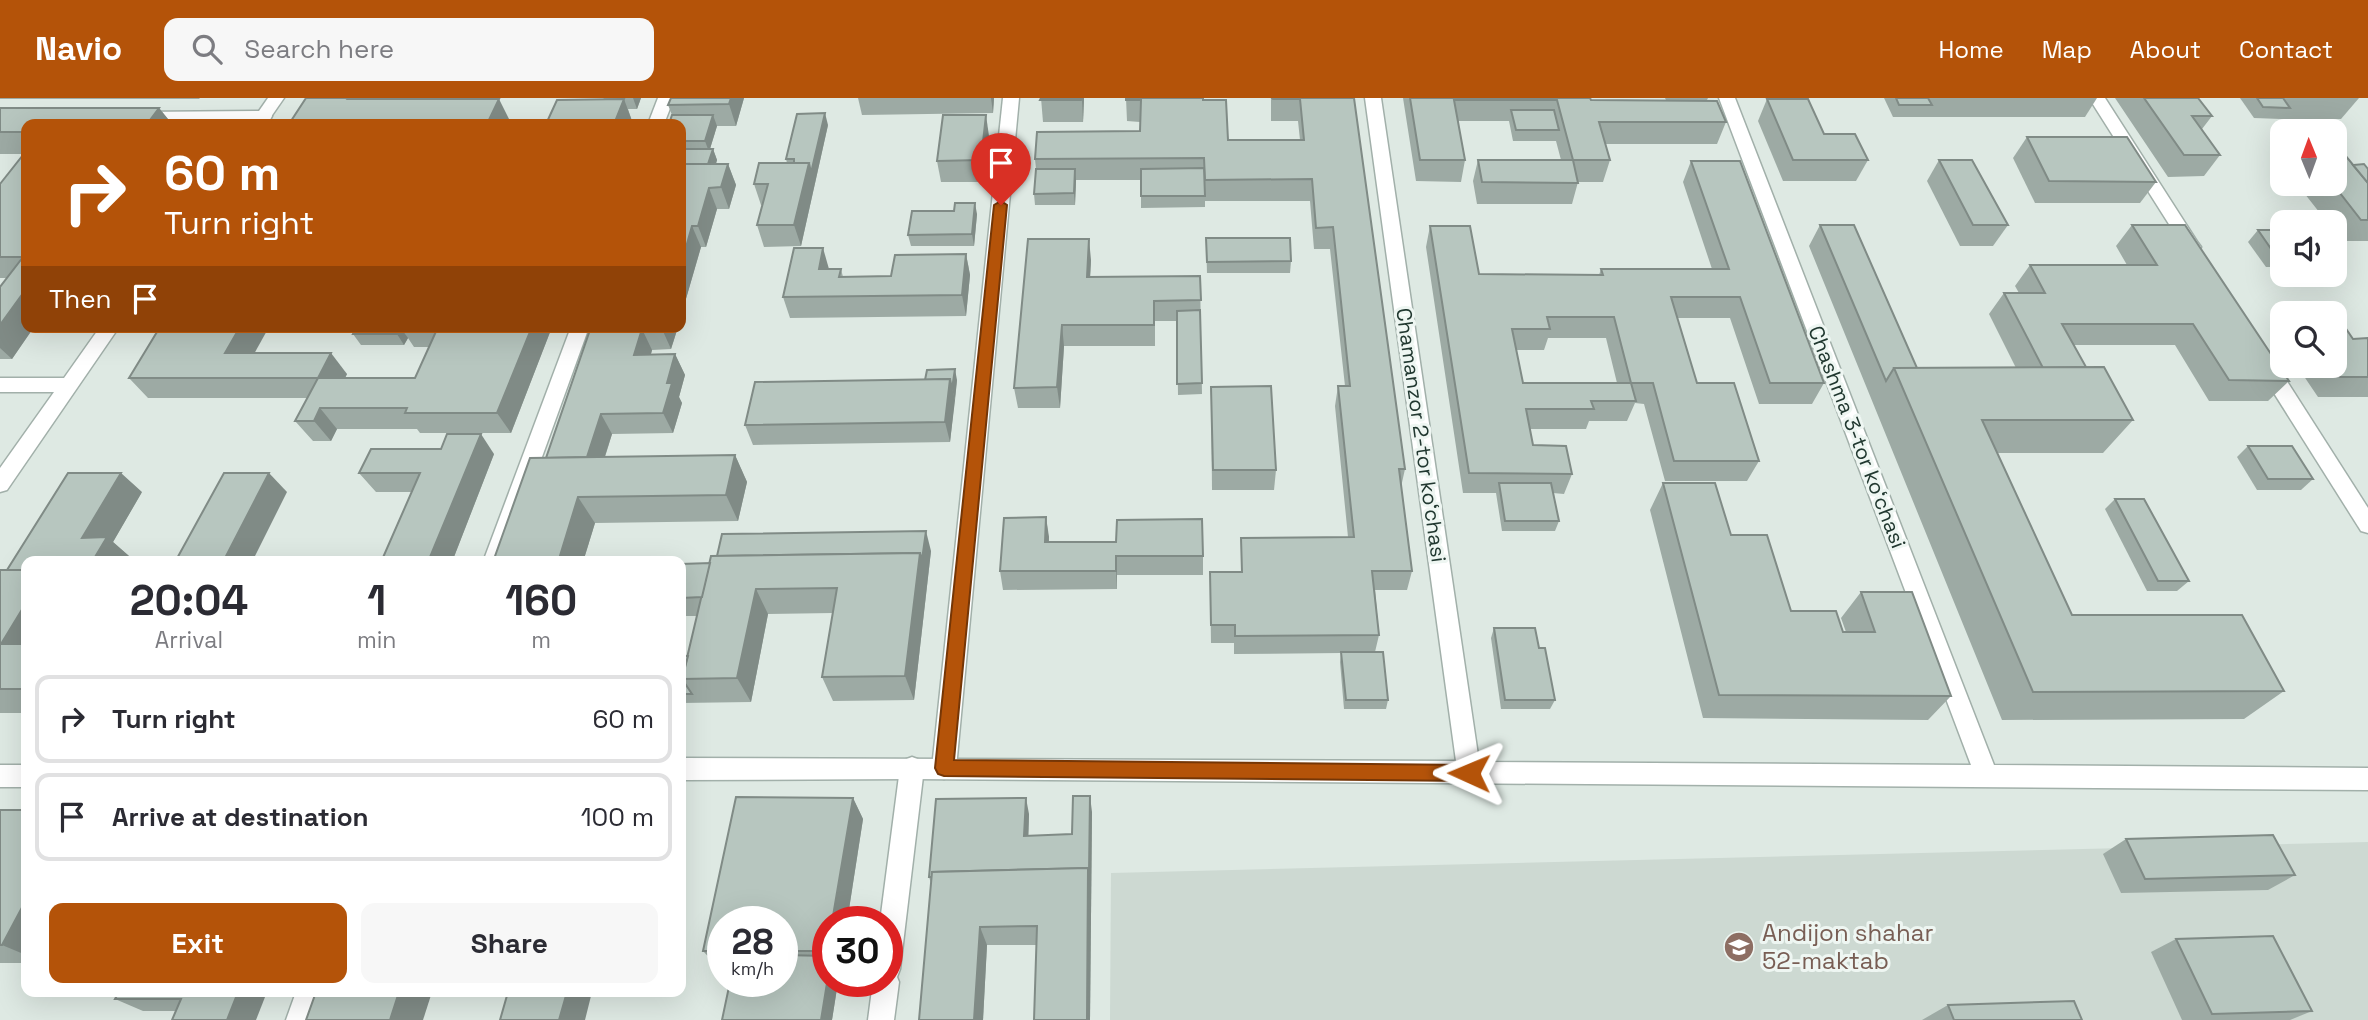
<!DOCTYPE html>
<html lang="en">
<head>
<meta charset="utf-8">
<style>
	:root { --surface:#fff; --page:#f7f7f7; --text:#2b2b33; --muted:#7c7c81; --line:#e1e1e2; --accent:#b45309 }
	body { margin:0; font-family:"Space Grotesk",sans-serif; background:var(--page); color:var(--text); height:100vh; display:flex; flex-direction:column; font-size:26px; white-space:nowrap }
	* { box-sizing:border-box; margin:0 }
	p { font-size:23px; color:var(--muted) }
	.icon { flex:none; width:38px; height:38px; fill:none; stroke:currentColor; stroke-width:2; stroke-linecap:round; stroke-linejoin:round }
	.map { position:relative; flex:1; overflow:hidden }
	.sheet { position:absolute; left:21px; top:458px; width:665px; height:441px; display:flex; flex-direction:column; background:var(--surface); border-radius:14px; box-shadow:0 7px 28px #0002 }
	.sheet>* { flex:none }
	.top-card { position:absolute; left:21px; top:21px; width:665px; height:214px; border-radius:14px; box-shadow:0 7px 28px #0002; background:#b45309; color:#fff; overflow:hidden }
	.needle { width:46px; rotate:359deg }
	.tools { position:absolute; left:2270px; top:21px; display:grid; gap:14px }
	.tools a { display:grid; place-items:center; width:77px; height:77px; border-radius:14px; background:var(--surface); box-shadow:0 7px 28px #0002; font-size:35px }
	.speed { position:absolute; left:707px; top:808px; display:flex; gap:14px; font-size:35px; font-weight:700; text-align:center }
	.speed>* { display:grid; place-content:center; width:91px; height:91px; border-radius:50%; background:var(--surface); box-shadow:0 7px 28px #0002; line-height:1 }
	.speed small { font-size:18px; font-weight:400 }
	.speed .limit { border:10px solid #d22; background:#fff; color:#111 }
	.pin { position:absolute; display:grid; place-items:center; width:60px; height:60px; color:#fff; margin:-72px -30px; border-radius:50% 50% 50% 0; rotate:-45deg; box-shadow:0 0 7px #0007 }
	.pin .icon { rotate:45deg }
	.me { position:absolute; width:77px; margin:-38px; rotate:271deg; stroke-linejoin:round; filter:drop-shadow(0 0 5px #0008) }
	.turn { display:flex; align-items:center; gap:24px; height:147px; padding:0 28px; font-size:32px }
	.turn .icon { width:91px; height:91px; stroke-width:2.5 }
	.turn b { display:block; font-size:49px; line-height:60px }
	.then { display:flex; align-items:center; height:66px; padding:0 28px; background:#0003; gap:14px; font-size:26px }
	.eta { display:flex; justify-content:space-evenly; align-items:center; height:119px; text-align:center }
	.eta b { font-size:42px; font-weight:600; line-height:49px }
	.button { display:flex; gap:14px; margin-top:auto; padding:14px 28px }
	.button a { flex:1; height:80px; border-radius:14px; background:var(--accent); color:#fff; font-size:28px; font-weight:600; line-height:80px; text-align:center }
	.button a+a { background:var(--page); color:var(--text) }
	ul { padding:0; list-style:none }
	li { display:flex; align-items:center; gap:21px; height:88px; margin:0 14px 10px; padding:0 14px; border:4px solid var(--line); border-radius:14px }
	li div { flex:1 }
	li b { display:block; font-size:26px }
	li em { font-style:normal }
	header { display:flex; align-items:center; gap:42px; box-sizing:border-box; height:98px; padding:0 35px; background:var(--accent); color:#fff }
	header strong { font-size:33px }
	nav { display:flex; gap:38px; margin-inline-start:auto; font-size:24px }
	.search { width:490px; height:63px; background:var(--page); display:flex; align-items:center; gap:18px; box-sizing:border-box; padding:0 24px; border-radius:14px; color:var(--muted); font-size:26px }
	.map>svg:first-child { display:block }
	.built { fill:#cdd9d2 }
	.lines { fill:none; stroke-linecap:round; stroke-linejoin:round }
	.lane-casing { stroke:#a2b0aa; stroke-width:3 }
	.street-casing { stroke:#a2b0aa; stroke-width:3 }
	.lane { fill:#fff; fill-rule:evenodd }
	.street { fill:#fff; fill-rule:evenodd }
	.wall { fill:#9daaa4; fill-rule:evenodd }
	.shaded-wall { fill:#808b86 }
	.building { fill:#b7c6bf; stroke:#808b86; stroke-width:2; fill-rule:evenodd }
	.route { fill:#b45309; stroke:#753606; stroke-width:2 }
	.labels { text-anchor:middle; stroke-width:6; stroke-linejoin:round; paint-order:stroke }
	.street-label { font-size:21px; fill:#213830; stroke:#eef6f2 }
	.near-education-label { font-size:24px; fill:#785e54; stroke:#eef6f2; text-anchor:start }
</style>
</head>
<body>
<header>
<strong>Navio</strong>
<div class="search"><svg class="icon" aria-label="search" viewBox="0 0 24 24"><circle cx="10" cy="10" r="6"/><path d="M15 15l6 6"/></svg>Search here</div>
<nav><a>Home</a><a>Map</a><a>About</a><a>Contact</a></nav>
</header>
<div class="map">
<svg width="2368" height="922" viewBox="0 0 2368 922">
	<rect width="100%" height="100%" fill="#dee9e3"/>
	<path class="built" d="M2368 744V922H1110L1111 775Z"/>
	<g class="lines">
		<g class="lane-casing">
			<g id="lane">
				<path d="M1003 0H1019L956 670 952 678 944 681 936 678 932 670Z"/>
				<path d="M264 13 270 14 272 18 270 22 139 24 131 19 139 14Z"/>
				<path d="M912 659 920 662 924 670 900 871 897 879 899 884 894 922H868L873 884H887V824H880L900 670 904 662Z"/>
			</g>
		</g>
		<g class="street-casing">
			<g id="street">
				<path d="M268 0H284L266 26H250Z"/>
				<path d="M658 0H674L664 26H648Z"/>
				<path d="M1365 0H1381L1479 664 1971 667 1719 0H1735L1994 667 2368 670V692L912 681 681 682V660L1456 663Z"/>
				<path d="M2089 0H2105L2198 145 2201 149 2198 153H2186Z"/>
				<path d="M100 229H119L7 392 0 394V370L54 294H0V280H64Z"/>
				<path d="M571 229H589L504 464H483Z"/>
				<path d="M2267 261 2274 263 2368 410V435L2361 433 2260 273 2258 268 2260 263Z"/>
				<rect x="0" y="667" width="26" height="22"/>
				<path d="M296 894H322L312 922H286Z"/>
			</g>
		</g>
		<use href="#lane" class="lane"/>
		<use href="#street" class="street"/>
	</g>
	<g class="wall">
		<path d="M0 0H200L199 1H0Z"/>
		<path d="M603 0H641L637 11H628L632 23Z"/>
		<path d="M671 0H744L736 28H717L710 51H713L717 62 716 66H728L736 87 729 111H717L706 149H701L681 218V26L672 17 668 7Z"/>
		<path d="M858 0H994L993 15 862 17Z"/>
		<path d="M1041 0H1084L1083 24H1043Z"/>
		<path d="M1126 0 1203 2 1228 42H1300L1298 23H1271V0H1354L1405 371 1401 389 1412 473 1407 492H1375L1379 537 1375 554 1388 602 1386 611H1344L1340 564 1341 555 1234 556V545H1211L1210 474H1241V440L1348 439 1335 308 1338 288H1345L1330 151H1314L1310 103H1205V109L1141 110V82H1076L1075 107H1035L1034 96 1036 71 1035 61 1140 33V24L1127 23Z"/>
		<path d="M1403 0H1590L1591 2H1666L1665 0H1708L1707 2 1726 24 1717 46H1605L1610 62 1603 84H1578L1572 106H1477L1473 83 1478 62H1561L1556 43H1513L1509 23H1458L1465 62 1461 84 1416 83Z"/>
		<path d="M1884 0H2097L2085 19H1893Z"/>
		<path d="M2115 0H2198L2212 18 2202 31 2220 57 2204 78 2168 79Z"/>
		<path d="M2240 0H2359L2341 21H2281L2254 20Z"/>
		<path d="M1767 1 1868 62 1856 83H1783L1758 23Z"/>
		<path d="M0 10H159L172 26H26V56H0Z"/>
		<path d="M828 27 801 148 764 149 757 127 762 107H761L754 86 787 65 786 61Z"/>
		<path d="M989 38 984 84H941L937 63Z"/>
		<path d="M2027 39 2156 84 2140 105H2035L2013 60Z"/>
		<path d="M23 57 26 229H34L12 261H0V189L7 180H0V86Z"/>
		<path d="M1939 62 2008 127 1993 148H1960L1927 83Z"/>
		<path d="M1691 63 1824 285 1812 306H1759L1730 220H1677L1697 285 1759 363 1747 383H1665L1644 306 1635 305 1627 323H1589L1586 331H1530L1533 347 1572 376 1564 396 1553 395 1559 423 1555 433H1502L1496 395H1463L1426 149 1430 128 1479 176 1599 177 1601 171H1712L1683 84ZM1548 240H1606L1617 285H1523L1516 252H1544Z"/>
		<path d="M2353 67 2368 71V143H2341L2334 135V124H2327L2297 86H2334Z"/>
		<path d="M977 116 974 148H911L908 137Z"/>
		<path d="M1820 127 1917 270H2016L1989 216 2004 195H2019L2015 188 2030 167H2127L2116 148 2132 127 2289 283 2268 303H2209L2175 247H2073L2086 269 2133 322 2103 355H1997L2072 517 2284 593 2244 621 2002 622 1809 148Z"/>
		<path d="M2258 132H2282V169H2266L2248 144Z"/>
		<path d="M1206 140 1291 163 1290 175H1207Z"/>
		<path d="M966 156 970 177 966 218 790 220 783 199 841 171 843 179 891 178Z"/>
		<path d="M1091 162 1090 179 1200 178 1202 296 1178 297 1177 223H1155V248H1064L1060 310H1018L1014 290Z"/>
		<path d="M357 229H552L511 335H420L417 331H337L331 343H313L295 323 308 300H148L129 280 255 255 347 276 345 280H415L429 249H414L408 240 404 247H361L353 236Z"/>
		<path d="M591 229H678L671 251 652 252 651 256H675L685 277 679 299 682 305 673 335 612 336 605 359 735 357 747 384 738 423 595 425 583 464H496L494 461 546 360Z"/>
		<path d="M2282 230V246L2276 237Z"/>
		<path d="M2368 240V299H2318L2297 268H2334L2353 241Z"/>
		<path d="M925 282H957L950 344 753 347 745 327Z"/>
		<path d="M1211 289 1276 372 1274 392H1212Z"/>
		<path d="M2248 348 2313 381 2301 392H2257L2237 359Z"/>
		<path d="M494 356 452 464H381L412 394H376L359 375Z"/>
		<path d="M1663 385 1731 437 1791 513 1843 534H1846L1841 520 1861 494 1951 598 1928 622 1703 620 1650 412Z"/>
		<path d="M142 394 113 444 129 458 26 464V615H0V472H7Z"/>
		<path d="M2115 401 2189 483 2177 493H2147L2105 411Z"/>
		<path d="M1046 419 1049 444 1203 458V477H1117V491L1003 492 1000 473Z"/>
		<path d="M931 453 914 602 833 603 822 579 833 515 768 516 751 604 681 605V558H688L697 518H681V466L710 465Z"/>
		<path d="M1494 530 1555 602 1550 611H1501L1491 540Z"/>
		<path d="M736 699 853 700 863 721 847 824H828V884H838L832 922H722L730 884H782V824H723V870H719L703 853Z"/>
		<rect x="0" y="712" width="26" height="153"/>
		<path d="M1092 714 1090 922H1034L1037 847H987L983 922H919L931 785 929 779 1029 716 1028 738 1072 736Z"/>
		<path d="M2126 741 2295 777 2268 792 2121 795 2103 756Z"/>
		<path d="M2176 841 2312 913 2290 922H2182L2151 854Z"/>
		<path d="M267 894 175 913H143L115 901Z"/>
		<path d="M1948 907 2082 922H1922Z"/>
	</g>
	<g class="shaded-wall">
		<path d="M349 0H374L361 23 348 1Z"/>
		<path d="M633 0H641L637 11Z"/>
		<path d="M731 0H744L736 28 729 6Z"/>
		<path d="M991 0H994L993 15Z"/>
		<path d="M1082 0H1084L1083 24Z"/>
		<path d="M499 1 510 23 508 26H487Z"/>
		<path d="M624 1 632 23 631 26H614Z"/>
		<path d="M159 10 172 26H147Z"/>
		<path d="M825 15 828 27 801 148 794 127 809 65Z"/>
		<path d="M713 17 717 28 709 54 705 43Z"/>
		<path d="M986 17 989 38 984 84 981 62Z"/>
		<path d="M713 51 717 62 709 87 705 76Z"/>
		<path d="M728 66 736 87 729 111 721 89Z"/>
		<path d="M1075 71 1076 82 1075 107 1074 95Z"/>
		<path d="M709 90 717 111 706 149 698 128Z"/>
		<path d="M975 105 977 116 974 148 972 136Z"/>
		<path d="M692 128 701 149 681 218V167Z"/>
		<path d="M1089 141 1091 162 1089 200 1087 179Z"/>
		<path d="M823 150 829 171H819Z"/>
		<path d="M966 156 970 177 966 218 962 197Z"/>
		<path d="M26 191V229H34L12 261 0 250V227Z"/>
		<path d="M1062 227 1064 248 1060 310 1057 289Z"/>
		<path d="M240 229H269L243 276 225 255Z"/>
		<path d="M400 229 408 240 404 247 397 236Z"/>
		<path d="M532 229H552L511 335 497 315Z"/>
		<path d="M662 229H678L671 251 662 231Z"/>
		<path d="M642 231 652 252 645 277 634 257Z"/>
		<path d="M331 255 347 276 335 300 318 280Z"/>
		<path d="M675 256 685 277 679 299 682 305 673 335 663 315 667 285Z"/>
		<path d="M955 271 957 282 955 302 952 291Z"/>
		<path d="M950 281 955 302 950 344 945 324Z"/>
		<path d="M320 310 337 331 331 343 314 323Z"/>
		<path d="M601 316 612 336 596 386 584 367Z"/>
		<path d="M481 336 494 356 452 464H428Z"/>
		<path d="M735 357 747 384 738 423 726 397Z"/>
		<path d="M121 375 142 394 113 444 129 458 126 464H92L82 440Z"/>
		<path d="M269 375 287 394 252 464H223Z"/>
		<path d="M578 399 595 425 583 464H561L559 461Z"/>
		<path d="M1046 419 1049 439 1048 463 1045 444Z"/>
		<path d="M926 433 931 453 914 602 905 578 920 455Z"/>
		<path d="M1116 458 1117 477V491L1116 473Z"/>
		<path d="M756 491 768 516 751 604 737 580Z"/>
		<path d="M26 505V563L1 546Z"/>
		<path d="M1090 698 1092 714 1090 922H1087L1088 770Z"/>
		<path d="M853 700 863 721 847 824H832Z"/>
		<path d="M1026 700 1029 716 1028 753 1024 738Z"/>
		<path d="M26 802V857L2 847Z"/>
		<path d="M980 829 987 847 983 922H974Z"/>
		<path d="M828 879V884H838L832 922H821Z"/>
		<path d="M238 894H267L256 922H227Z"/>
		<path d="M399 894H432L423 922H390Z"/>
		<path d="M567 894H592L585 922H559Z"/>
	</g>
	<g class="building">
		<path d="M306 0H349L348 1H499L487 26H289Z"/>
		<path d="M671 0H731L729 6 668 7Z"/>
		<path d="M1041 0H1082L1081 2H1040Z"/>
		<path d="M1126 0H1203V2H1226L1228 42H1304L1300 1H1273L1272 0H1354L1405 371H1399L1412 473H1372L1379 537 1235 538V527H1211L1210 474H1242L1241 440 1354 439 1338 288H1350L1333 129 1316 130 1312 81 1205 82 1204 60 1035 61 1037 34 1140 33 1141 2H1126Z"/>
		<path d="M1410 0H1590L1591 2 1717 3 1726 24H1599L1610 62H1573L1557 2H1454L1465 62H1420Z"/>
		<path d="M1896 0H1928L1932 7H1899Z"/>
		<path d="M2144 0H2198L2212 18H2192L2220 57H2184Z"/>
		<path d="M2257 0H2283L2290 10 2263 9Z"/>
		<path d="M624 1 614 26H546L557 2Z"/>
		<path d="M1767 1H1808L1824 36H1855L1868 62H1793Z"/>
		<path d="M0 10H159L147 26H26V34H0Z"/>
		<path d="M1511 12H1554L1559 32H1516Z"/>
		<path d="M825 15 811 75 809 65H794V61H786L797 16Z"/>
		<path d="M672 17H713L705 43H681V26H669Z"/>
		<path d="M943 17H986L981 62 937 63Z"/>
		<path d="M2027 39H2127L2156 84 2049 83Z"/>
		<path d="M681 51H713L708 66H681Z"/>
		<path d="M23 57H26V191L0 227V189L23 159H0V86Z"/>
		<path d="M2334 57H2345L2368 85V122H2361L2333 86H2334Z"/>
		<path d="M1478 62H1573L1578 85 1482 84Z"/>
		<path d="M1939 62H1972L2008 127H1973Z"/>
		<path d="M1691 63H1740L1824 285H1770L1740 199H1671L1697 285H1734L1759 363H1674L1653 285H1631L1636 303H1591L1594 311H1526L1533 347 1566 348 1572 376 1469 375 1430 128H1470L1479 176 1603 177 1601 171H1729ZM1547 219H1614L1631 285H1523L1512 231H1550Z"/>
		<path d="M759 65H809L794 127H757L768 86H754Z"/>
		<path d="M681 66H728L721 89 709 90 698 128H692L681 167Z"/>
		<path d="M2364 66 2368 71V85L2353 67Z"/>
		<path d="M1204 70 1205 98H1141V71Z"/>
		<path d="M1036 71H1075L1074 95 1034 96Z"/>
		<path d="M955 105H975L972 136 908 137 912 113H954Z"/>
		<path d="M1820 127H1854L1917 270H1894L1886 283Z"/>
		<path d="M2132 127H2185L2289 283 2229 282 2193 226H2062L2086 269 2043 270 2004 195H2045L2030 167H2157Z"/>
		<path d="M2258 132H2282V158H2276Z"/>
		<path d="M1206 140H1290L1291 163 1207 164Z"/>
		<path d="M1028 141H1089L1087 179 1200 178 1201 202 1154 203V227H1062L1057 289 1014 290Z"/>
		<path d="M794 150H823L819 171H841L839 179 891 178 895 157 966 156 962 197 783 199Z"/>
		<path d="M1200 212 1202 285 1177 286V213Z"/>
		<path d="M2334 216H2336L2353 241 2368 240V279H2340L2332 268H2334Z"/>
		<path d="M160 229H240L225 255H331L318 280H415L438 229H532L497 315H405L407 310H320L314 323H295L318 280H129Z"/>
		<path d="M357 229H400L397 236H353Z"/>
		<path d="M591 229H662V231H642L634 257 675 256 667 285H672L663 315 601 316 587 359 546 360Z"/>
		<path d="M2104 269 2133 322H1982L2072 517H2242L2284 593 2033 594 1894 270Z"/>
		<path d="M955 271 952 291 950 281 925 282 927 272Z"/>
		<path d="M950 281 945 324 745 327 755 284Z"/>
		<path d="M1271 288 1276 372H1213L1211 289Z"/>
		<path d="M447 336H481L428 464H381L420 375H359L371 351H441Z"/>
		<path d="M2248 348H2292L2313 381H2268Z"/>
		<path d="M735 357 726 397 578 399 559 461H494L530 360Z"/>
		<path d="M68 375H121L82 440 107 439 92 464H26V472H7Z"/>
		<path d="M224 375H269L223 464H175Z"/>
		<path d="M1499 385H1551L1559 423H1505Z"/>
		<path d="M1663 385H1715L1731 437H1767L1791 513H1836L1843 534H1875L1861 494H1912L1951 598 1719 597Z"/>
		<path d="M2115 401H2144L2189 483H2158Z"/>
		<path d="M1046 419 1045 444H1116L1117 422 1202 421 1203 458H1116V473H1000L1004 420Z"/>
		<path d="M926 433 922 462 920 455 717 458 722 436Z"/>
		<path d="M920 455 905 578 822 579 837 490 756 491 737 580 682 581 711 458Z"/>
		<path d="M710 465 702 499 681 500V466Z"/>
		<path d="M0 472H26V505L1 546H26V591H0Z"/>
		<path d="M1494 530H1535L1539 550H1545L1555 602H1505Z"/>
		<path d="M1341 554H1383L1388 602H1346Z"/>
		<path d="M681 558H688L682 581 692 596H681Z"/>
		<path d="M1073 698H1090L1089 776 1088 770 932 774V779H929L936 701 1026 700 1024 738 1072 736Z"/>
		<path d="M736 699 853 700 832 824H828V853H782V824H723V853H703Z"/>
		<path d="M0 712H26V802L2 847H0Z"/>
		<path d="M2273 737 2295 777 2145 781 2126 741Z"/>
		<path d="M1088 770 1087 922H1034L1037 828 980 829 974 922H919L932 774Z"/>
		<path d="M2273 838 2312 913 2212 916 2176 841Z"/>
		<path d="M782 857 828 858V879L821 922H722L730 884H782Z"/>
		<path d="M119 894H238L227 922H172L181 901H115Z"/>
		<path d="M316 894H399L390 922H306Z"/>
		<path d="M508 894H567L559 922H500Z"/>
		<path d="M2074 903 2082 922H1954L1948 907Z"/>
	</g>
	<path class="route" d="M1001 103 1007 107 954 662 1469 667 1475 669 1478 675 1475 681 1469 683 944 678 938 676 935 670 994 107Z"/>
	<defs>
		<g id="school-disc" transform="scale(1.575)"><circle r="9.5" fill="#8d6e63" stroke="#eef6f2"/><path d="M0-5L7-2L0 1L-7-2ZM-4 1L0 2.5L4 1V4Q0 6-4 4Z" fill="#fff"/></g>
	</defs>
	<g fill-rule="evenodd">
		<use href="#school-disc" x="1739" y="849"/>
	</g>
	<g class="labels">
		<g class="street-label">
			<text transform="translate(1421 337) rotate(82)" y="7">Chamanzor 2-tor koʻchasi</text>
			<text transform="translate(1857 339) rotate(69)" y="7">Chashma 3-tor koʻchasi</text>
		</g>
		<g class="near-education-label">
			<text x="1762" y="843">Andijon shahar<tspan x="1762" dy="28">52-maktab</tspan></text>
		</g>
	</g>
</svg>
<div class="tools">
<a><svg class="needle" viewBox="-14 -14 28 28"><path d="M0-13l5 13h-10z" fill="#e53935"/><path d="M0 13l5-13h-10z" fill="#7c7c81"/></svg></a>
<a><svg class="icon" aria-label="sound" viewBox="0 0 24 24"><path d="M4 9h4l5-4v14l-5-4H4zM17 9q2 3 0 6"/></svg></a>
<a><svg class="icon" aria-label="search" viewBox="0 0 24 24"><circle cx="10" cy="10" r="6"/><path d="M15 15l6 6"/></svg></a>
</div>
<div class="speed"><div>28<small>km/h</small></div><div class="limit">30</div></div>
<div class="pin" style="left:1001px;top:107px;background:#d93025"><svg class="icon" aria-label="arrive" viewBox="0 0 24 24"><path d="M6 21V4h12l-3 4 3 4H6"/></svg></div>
<svg class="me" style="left:1469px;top:675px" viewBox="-20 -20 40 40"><path d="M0-17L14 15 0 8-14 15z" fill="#b45309" stroke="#fff" stroke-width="4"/></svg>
<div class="top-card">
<div class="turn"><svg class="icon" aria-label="right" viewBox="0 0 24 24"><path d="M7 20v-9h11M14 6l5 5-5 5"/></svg><div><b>60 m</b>Turn right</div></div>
<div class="then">Then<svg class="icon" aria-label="arrive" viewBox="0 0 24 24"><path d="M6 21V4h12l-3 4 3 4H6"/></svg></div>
</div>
<section class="sheet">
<div class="eta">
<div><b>20:04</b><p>Arrival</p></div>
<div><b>1</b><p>min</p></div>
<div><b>160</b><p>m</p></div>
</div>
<ul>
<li><svg class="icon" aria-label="right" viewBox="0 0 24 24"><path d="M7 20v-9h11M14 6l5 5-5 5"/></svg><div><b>Turn right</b></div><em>60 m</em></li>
<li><svg class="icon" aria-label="arrive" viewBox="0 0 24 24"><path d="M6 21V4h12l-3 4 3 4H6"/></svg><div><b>Arrive at destination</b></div><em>100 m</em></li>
</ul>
<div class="button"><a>Exit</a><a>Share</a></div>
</section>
</div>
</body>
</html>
